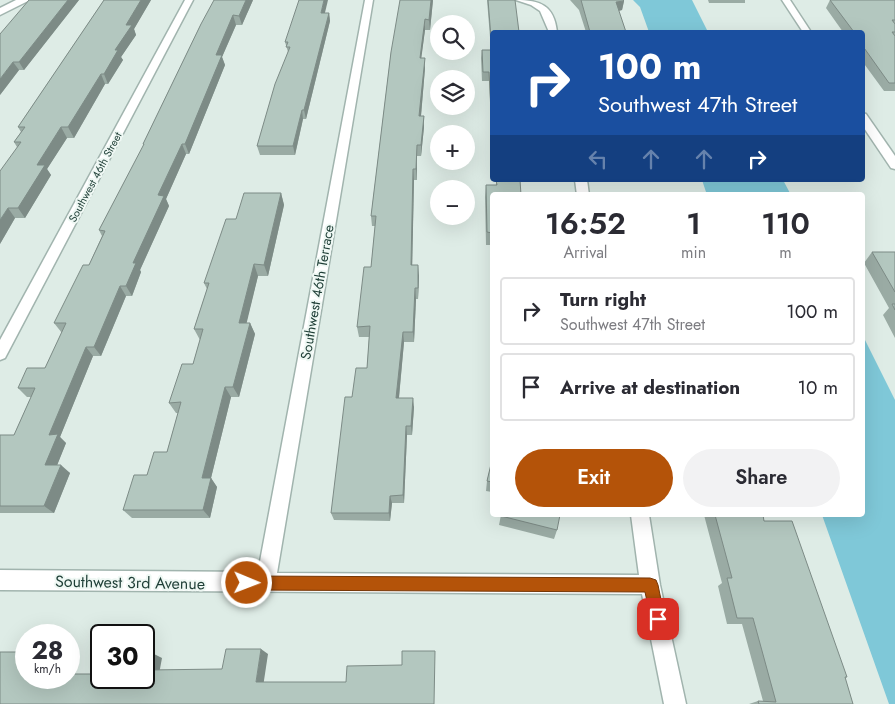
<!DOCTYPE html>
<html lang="en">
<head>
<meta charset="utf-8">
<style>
	:root { --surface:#fff; --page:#f2f2f3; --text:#2b2b33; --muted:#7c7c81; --line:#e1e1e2; --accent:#b45309 }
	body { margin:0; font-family:Jost,sans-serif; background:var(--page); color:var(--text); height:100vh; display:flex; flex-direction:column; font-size:19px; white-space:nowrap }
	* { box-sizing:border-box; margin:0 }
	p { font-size:16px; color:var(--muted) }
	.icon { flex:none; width:28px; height:28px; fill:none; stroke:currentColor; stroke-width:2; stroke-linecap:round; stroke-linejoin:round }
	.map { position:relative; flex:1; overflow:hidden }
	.side { position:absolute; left:490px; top:192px; width:375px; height:325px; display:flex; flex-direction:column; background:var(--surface); border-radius:5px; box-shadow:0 5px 20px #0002 }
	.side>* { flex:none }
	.guide { position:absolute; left:490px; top:30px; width:375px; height:152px; border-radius:5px; box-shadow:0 5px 20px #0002; background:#1a4fa0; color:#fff; overflow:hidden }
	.tools { position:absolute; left:430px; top:15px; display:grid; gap:10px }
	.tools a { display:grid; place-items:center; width:45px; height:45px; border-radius:50%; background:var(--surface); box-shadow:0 5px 20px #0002; font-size:25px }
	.speed { position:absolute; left:15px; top:624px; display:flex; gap:10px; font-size:25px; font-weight:700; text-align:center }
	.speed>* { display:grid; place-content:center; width:65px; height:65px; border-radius:50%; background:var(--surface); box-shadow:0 5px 20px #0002; line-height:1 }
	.speed small { font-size:12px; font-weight:400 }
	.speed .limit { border:2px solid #111; border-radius:8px; background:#fff; color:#111 }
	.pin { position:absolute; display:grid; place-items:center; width:42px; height:42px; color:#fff; margin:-21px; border-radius:10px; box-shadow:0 2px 8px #0006 }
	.me { position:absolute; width:55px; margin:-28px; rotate:91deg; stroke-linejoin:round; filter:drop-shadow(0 0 4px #0008) }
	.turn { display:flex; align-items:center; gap:18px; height:105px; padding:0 25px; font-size:22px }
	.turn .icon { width:65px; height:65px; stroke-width:2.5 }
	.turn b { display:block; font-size:35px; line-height:42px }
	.lanes { display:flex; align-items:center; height:48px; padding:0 25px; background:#0003; justify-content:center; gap:25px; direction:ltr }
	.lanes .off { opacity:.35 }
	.eta { display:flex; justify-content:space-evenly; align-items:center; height:85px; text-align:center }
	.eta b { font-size:30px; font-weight:600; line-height:35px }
	.primary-button { display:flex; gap:10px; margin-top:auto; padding:10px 25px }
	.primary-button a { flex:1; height:58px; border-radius:30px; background:var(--accent); color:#fff; font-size:20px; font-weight:600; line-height:58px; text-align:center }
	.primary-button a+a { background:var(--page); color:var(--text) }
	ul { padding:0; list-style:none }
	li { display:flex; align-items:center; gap:15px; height:68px; margin:0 10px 8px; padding:0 15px; border:2px solid var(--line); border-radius:5px }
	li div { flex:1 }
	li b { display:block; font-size:19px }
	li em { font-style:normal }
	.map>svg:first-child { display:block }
	.water { fill:#7fc8d8 }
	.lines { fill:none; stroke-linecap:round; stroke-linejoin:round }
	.minor-casing { stroke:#a1b4ae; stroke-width:3 }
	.minor { fill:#fff; fill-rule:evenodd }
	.wall { fill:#9aaba4 }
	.shaded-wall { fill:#7d8b86 }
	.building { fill:#b3c7bf; stroke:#7d8b86 }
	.route { fill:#b45309; stroke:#753606 }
	.labels { text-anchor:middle; stroke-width:4; stroke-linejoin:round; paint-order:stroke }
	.far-street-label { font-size:11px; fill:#1e3e36; stroke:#eff8f4 }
	.street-label { font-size:14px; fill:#1e3e36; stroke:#eff8f4 }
	.near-street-label { font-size:16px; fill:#1e3e36; stroke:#eff8f4 }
</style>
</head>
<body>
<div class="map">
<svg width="895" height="704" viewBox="0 0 895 704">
	<rect width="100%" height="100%" fill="#deece6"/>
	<g class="water">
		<path d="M633 0H692L708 32H649L640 7Z"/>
		<path d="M702 180H783L791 195H707Z"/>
		<path d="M863 336 895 400V704H889L822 515H862Z"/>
	</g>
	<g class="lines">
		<g class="minor-casing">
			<g id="minor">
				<path d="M16 0H30L0 15V8Z"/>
				<path d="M185 0H193L5 358 0 360V340Z"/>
				<path d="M365 0H373L277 573 639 575 631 515H649L660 585 686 704H664L642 594 0 590V570L258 572Z"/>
				<path d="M516 0C540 0 554 5 557 32H549L540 11 531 5Z"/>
				<path d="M782 0H790L811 32H803Z"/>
				<path d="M862 113 866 114 895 156V169L891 168 862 125Z"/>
				<path d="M575 180H587L589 195H577Z"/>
			</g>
		</g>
		<use href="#minor" class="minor"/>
	</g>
	<g class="wall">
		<path d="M29 0H79L24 70H19L0 95Z"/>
		<path d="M104 0H151L134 29 136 35 121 57 123 60 108 84H105L74 138H67L47 169 51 175 25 218H15L0 244 17 147 14 142 21 132 18 127Z"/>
		<path d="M253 0 242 25H236L222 57 225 65 189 154H186L166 199 169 206 140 270 141 272 132 296H126L101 356H93L60 437 66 443 57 465 70 473 54 513H0V435H14L31 397H27L18 388 45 368 62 333 54 323 89 265 102 236 99 230 144 145 143 144 201 24Z"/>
		<path d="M433 0 430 30H425L421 58 425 68 421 116H424V127L421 156H417V180H414L412 265 419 276 418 299H416L414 342H404L399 398 414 407 412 435H407L404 503H392L390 521 334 520 331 513 352 397 367 368 369 337H359L357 327 371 267 375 226H372L371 216 391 52Z"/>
		<path d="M487 0H515L492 32V146L489 81H482L481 58 482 50H491Z"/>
		<path d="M570 0H623L624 1 622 10 618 11 626 32H586L579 10Z"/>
		<path d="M708 0H754H745V3H709Z"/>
		<path d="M830 0H895V91H884L862 61V32H843L826 8Z"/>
		<path d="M325 13H329L330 21 306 119H303L295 155H260L257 146 288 52 285 42Z"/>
		<path d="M496 180 521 195H492V245H486L485 197 486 185H496Z"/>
		<path d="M281 193 284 205 268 276H258L246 323H250L255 334 239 397H231L211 478 217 487 210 518H132L123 510 147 475 167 452 178 413H176L169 403 193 364 200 340 194 329 207 289 204 283 236 219Z"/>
		<path d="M872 252H895V338L883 315 889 308 864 263Z"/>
		<path d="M492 301V360L491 313Z"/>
		<path d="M492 460V492L486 491 487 481Z"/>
		<path d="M501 515 557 530 554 539 499 525Z"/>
		<path d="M704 515H763L764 521 847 677 845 678 853 704H749L758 701H763L742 624H727L718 586 722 583Z"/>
	</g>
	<g class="shaded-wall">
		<path d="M68 0H79L24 70 19 62Z"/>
		<path d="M141 0H151L134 29 136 35 121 57 123 60 108 84 104 74 126 25Z"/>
		<path d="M246 0H253L242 25 239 16Z"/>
		<path d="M324 0H328L323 21 321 13Z"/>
		<path d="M431 0H433L430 30 429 20Z"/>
		<path d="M624 1 622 10 614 12 616 2Z"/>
		<path d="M329 13 330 21 306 119 304 110Z"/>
		<path d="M233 15 236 25 222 57 225 65 189 154 185 144 216 55Z"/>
		<path d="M425 19V30L420 68V58Z"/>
		<path d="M425 58V68L420 127 419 116Z"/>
		<path d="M13 62 19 70 0 95V79Z"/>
		<path d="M101 74 105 84 74 138 68 127Z"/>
		<path d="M302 110 303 119 295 155 293 146Z"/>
		<path d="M424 116V127L421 156V145Z"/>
		<path d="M61 127 67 138 47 169 51 175 25 218 18 208 37 165Z"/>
		<path d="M182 144 186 154 166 199 169 206 140 270 141 272 132 296 126 286 133 263 158 195Z"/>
		<path d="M417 145V180L416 169Z"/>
		<path d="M413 169 414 180 412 276 411 265Z"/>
		<path d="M281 193 284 205 268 276 264 265Z"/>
		<path d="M8 208 15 218 0 244V220Z"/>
		<path d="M254 264 258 276 244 334 239 323Z"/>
		<path d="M418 265 419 276 418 299Z"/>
		<path d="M120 286 126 296 101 356 94 347Z"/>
		<path d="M415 288 416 299 414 342 413 332Z"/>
		<path d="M250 323 255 334 239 397 233 387Z"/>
		<path d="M403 332 404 342 398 407 396 398Z"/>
		<path d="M86 347 93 356 60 437 66 443 54 473 45 465 49 435Z"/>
		<path d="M225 387 231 397 211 478 217 487 210 518 203 510 202 478Z"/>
		<path d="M413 398 414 407 412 435 411 426Z"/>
		<path d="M406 426 407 435 404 503 403 495Z"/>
		<path d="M61 465 70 473 54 513 44 506Z"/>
		<path d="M390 496 392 503 390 521 389 513Z"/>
		<path d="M261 649 268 654 263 687 256 682Z"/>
		<path d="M152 653 162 658 159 674 148 670Z"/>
	</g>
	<g class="building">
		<path d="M29 0H68L19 62H13L0 79V34Z"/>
		<path d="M104 0H141L126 25H132L115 50H118L104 74H101L68 127H61L37 165H45L18 208H8L0 220V171L21 142H14L25 127H18Z"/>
		<path d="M214 0H246L239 16 233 15 216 55H222L185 144H182L158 195 164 196 133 263H136L126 286H120L94 347H86L49 435 58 434 45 465H61L44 506H0V435H14L35 388H18L27 368H45L66 323H54L83 265H89L105 231 99 230 144 144H143L201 24Z"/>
		<path d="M299 0H324L321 13H329L304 110H302L293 146H257L275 84 290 47H286L288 42H285Z"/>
		<path d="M400 0H431L429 20 425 19 420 58H425L419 116H424L421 145H417L416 169H413L411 265H418V288H415L413 332H403L396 398H413L411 426H406L403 495 390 496 389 513H331L345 397H352L356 368H367L370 326 357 327 364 267H371L376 216H371L391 52Z"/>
		<path d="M488 0H515L519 32H492V126L489 72H483L482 50H492Z"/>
		<path d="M581 0H623L624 1 616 2 626 32H590Z"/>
		<path d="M830 0H895V20H892L895 24V32H892L895 36V83H889L862 45V32H854Z"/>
		<path d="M496 180H520L521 195H492V233L487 232 486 185H497Z"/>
		<path d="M244 193H281L264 265 254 264 239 323H250L233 387H225L202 478H211L203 510H123L134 475H147L154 452H167L181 402 169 403 182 364H193L203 329H194L209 283H204L226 219H236Z"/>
		<path d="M872 252H895V292Z"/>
		<path d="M892 304H895V310Z"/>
		<path d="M492 460V482L487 481Z"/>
		<path d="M501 515H560L557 530 501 516Z"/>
		<path d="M715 515H763L764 521H792L847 677H845L853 704H759L758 701 776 702 753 618H737L727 578H732Z"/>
		<path d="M226 649H261L256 682H346L347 666 402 665V651H435L434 704H0V652H26V670L25 673H26V678H69V674H101V678H144V653H152L148 670 222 669Z"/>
	</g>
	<path class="route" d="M247 576 650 578 656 580 658 585 665 619 663 624 658 626 652 624 645 592 247 590 242 588 239 583 242 578Z"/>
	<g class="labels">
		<g class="far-street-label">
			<text transform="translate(95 177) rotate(-62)" y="4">Southwest 46th Street</text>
		</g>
		<g class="street-label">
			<text transform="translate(317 292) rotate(-80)" y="5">Southwest 46th Terrace</text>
		</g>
		<g class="near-street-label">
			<text transform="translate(130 582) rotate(1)" y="6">Southwest 3rd Avenue</text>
		</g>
	</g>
</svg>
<div class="tools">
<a><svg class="icon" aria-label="search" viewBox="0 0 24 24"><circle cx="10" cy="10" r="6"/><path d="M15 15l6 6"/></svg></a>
<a><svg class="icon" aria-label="layers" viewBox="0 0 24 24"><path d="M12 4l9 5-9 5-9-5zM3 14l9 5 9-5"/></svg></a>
<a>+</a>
<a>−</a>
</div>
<div class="speed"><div>28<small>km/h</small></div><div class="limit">30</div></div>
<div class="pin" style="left:658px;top:619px;background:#d93025"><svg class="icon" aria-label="arrive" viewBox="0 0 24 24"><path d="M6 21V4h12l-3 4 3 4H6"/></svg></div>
<svg class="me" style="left:247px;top:583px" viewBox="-20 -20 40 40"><circle r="17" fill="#b45309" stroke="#fff" stroke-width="3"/><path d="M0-11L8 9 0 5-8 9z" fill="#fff"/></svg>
<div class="guide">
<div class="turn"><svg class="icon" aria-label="right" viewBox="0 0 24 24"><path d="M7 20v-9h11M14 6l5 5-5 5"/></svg><div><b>100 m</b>Southwest 47th Street</div></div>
<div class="lanes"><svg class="icon off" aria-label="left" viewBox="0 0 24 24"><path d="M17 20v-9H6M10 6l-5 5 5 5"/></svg><svg class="icon off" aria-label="ahead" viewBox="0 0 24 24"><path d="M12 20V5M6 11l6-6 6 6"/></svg><svg class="icon off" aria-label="ahead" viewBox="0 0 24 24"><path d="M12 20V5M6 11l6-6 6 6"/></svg><svg class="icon" aria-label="right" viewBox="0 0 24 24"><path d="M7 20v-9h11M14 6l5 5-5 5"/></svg></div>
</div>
<section class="side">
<div class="eta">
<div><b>16:52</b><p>Arrival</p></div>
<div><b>1</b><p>min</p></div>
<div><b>110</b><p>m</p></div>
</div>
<ul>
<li><svg class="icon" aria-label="right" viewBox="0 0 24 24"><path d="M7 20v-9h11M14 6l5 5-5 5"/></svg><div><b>Turn right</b><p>Southwest 47th Street</p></div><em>100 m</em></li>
<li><svg class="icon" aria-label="arrive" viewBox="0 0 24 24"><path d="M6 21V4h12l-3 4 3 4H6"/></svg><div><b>Arrive at destination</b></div><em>10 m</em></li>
</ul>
<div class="primary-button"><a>Exit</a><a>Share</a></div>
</section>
</div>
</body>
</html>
